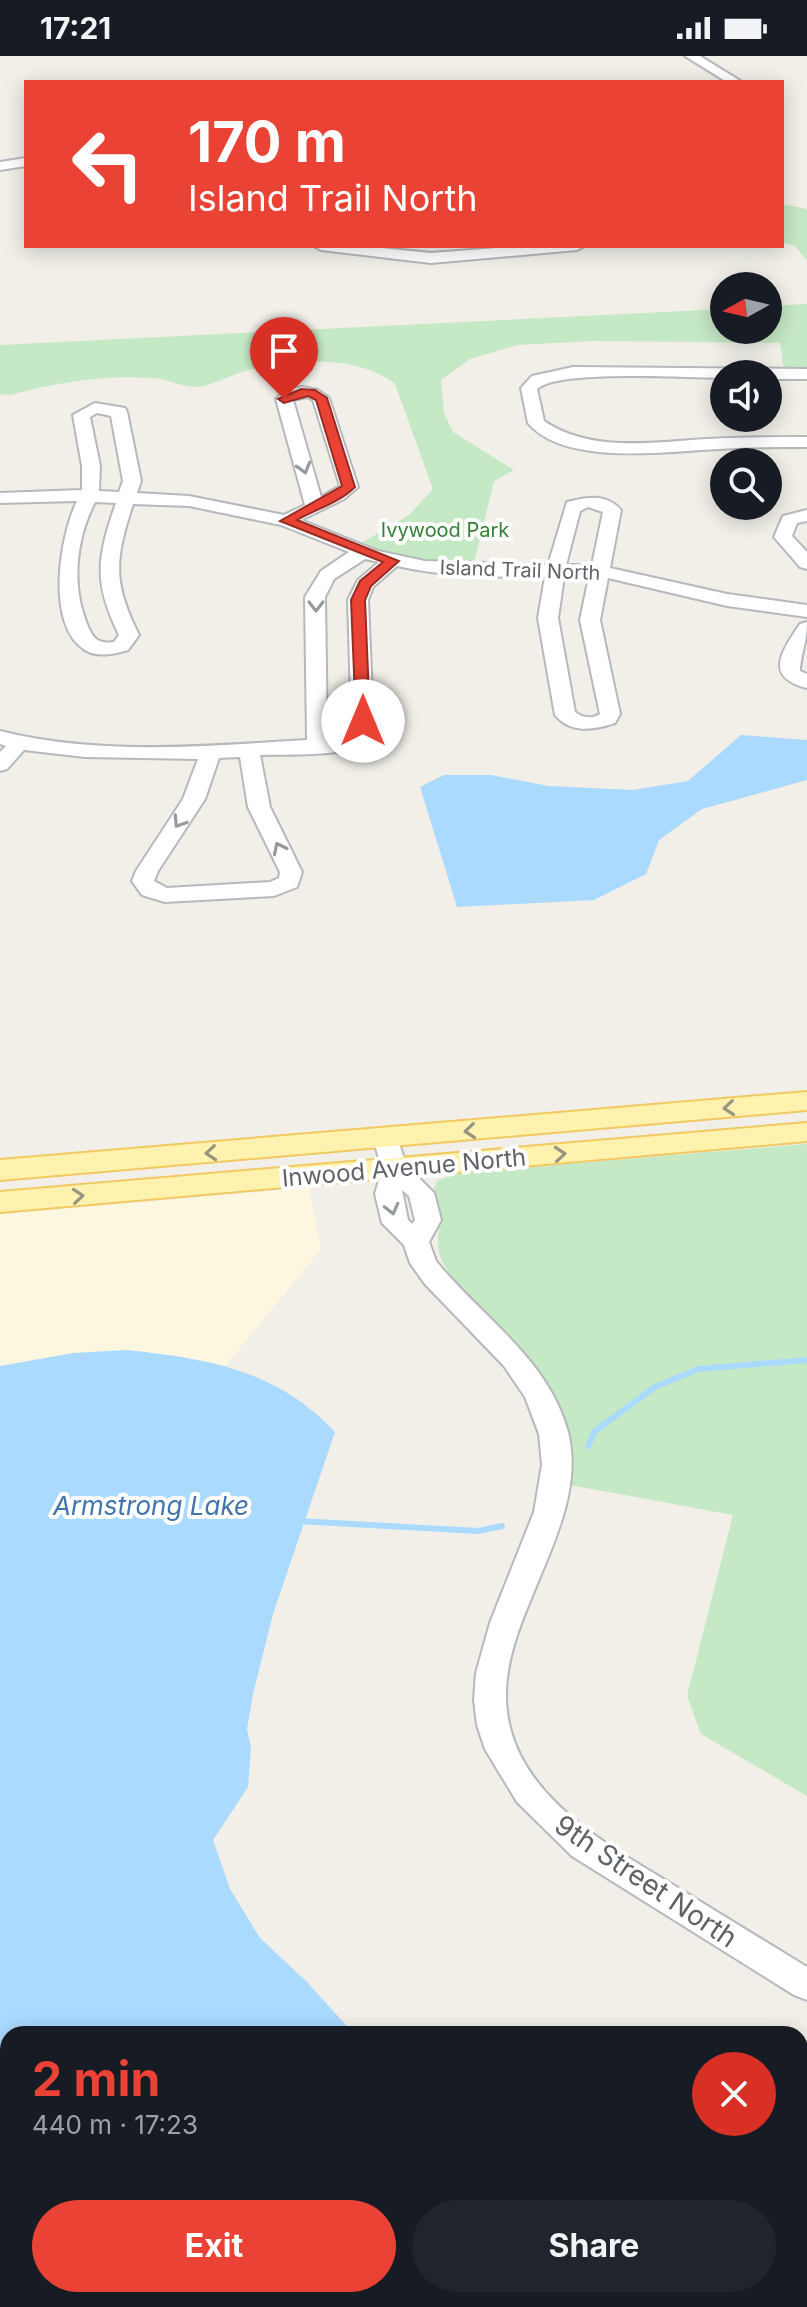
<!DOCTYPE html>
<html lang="en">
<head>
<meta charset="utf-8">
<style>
	:root { --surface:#171b24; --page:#20242c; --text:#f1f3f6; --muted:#9ea1a6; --accent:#ea4335 }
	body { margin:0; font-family:Inter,sans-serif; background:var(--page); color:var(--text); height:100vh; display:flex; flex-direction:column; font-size:30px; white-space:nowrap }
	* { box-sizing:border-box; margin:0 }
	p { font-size:26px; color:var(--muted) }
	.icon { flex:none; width:44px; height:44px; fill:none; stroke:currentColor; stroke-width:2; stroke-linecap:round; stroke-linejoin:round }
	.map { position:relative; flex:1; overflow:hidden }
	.side { position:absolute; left:0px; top:1970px; width:808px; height:282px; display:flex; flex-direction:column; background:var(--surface); border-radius:24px 24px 0 0; box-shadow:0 4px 20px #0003 }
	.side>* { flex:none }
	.guide { position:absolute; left:24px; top:24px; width:760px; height:168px; border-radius:0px; box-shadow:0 4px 20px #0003; background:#ea4335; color:#fff; overflow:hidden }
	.needle { width:52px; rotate:262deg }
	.buttons { position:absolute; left:710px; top:216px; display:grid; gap:16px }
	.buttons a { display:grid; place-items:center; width:72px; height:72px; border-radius:50%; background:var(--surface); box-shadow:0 4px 20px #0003; font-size:40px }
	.pin { position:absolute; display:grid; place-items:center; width:68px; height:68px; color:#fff; margin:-82px -34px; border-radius:50% 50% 50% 0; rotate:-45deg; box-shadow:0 0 8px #0007 }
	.pin .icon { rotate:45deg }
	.me { position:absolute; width:88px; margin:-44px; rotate:0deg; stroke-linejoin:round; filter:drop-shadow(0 0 6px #0008) }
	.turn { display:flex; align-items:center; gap:28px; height:168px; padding:0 32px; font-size:36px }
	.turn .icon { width:104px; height:104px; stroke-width:2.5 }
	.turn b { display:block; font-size:56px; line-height:68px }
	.round { display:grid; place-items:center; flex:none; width:84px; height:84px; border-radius:42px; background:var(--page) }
	.head { display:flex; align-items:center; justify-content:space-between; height:136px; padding:0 32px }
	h1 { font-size:48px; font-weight:700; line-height:60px; color:var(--accent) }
	.primary-button { display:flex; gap:16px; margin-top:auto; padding:16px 32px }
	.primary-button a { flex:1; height:92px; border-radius:48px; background:var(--accent); color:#fff; font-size:32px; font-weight:700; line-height:92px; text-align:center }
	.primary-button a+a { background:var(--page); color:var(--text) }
	.status { display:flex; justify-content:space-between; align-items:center; height:56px; padding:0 40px; background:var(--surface); direction:ltr }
	.status svg { height:22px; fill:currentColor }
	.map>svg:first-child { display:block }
	.commercial { fill:#fef7e0 }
	.green { fill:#c5e8c5 }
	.water { fill:#aadaff }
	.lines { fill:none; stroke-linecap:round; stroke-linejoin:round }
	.stream { stroke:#aadaff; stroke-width:6 }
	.minor-casing { stroke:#b5b8bc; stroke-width:4 }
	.major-casing { stroke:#f2c960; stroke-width:4 }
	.minor { fill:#fff; fill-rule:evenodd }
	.major { fill:#fff2af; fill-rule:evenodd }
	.oneway { stroke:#979a9d }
	.oneway2 { stroke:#979581 }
	.route { fill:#ea4335; stroke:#982c22; stroke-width:2 }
	.labels { text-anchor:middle; stroke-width:8; stroke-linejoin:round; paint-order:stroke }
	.far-park-label { font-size:20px; fill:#348238; stroke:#fff }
	.far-street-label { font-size:20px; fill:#5f6368; stroke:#fff }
	.street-label { font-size:24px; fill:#5f6368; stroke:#fff }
	.water-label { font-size:26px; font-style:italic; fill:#4174aa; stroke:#fff }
	.near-street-label { font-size:28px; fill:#5f6368; stroke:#fff }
</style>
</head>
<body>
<div class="status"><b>17:21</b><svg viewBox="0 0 49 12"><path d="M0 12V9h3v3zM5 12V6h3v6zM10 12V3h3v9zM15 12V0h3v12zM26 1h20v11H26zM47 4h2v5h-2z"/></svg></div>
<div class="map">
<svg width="807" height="2251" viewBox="0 0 807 2251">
	<rect width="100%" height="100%" fill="#f1efe8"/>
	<path class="commercial" d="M309 1132 321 1193 0 1585V1158Z"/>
	<g class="green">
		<path d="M782 148 807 153V205L795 190 782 186Z"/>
		<path d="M807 248V315H784L780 287 594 285 517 289 470 303 441 324 444 357 453 376 514 414 494 425 473 511C434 509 395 502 358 489L409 459 433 433 395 328C357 297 286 303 242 316 228 320 210 331 196 331 182 331 168 323 154 322 103 319 59 326 10 339L0 338V289L724 253V274H768V250Z"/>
		<path d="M807 1088V1740L701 1678 687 1640 733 1459 570 1429C569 1392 567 1361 548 1328 524 1288 447 1232 439 1196 436 1184 440 1171 439 1159 438 1147 430 1135 438 1124L460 1117Z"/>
	</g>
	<g class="water">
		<path d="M741 679 807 684V724L702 753 659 784 646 818 594 844 457 851 420 731 444 719H491L549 730 633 734 688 725Z"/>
		<path d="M126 1294C207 1302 277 1314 335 1376L273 1558 253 1638 247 1673 251 1692 248 1731 213 1784 230 1833 260 1882 306 1925 354 1978H8V2244H648L652 2251H0V1310L73 1297Z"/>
	</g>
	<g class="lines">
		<g class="stream">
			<path d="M588 1390 595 1375 655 1331 698 1313 807 1304"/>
			<path d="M298 1465 478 1475 502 1470"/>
		</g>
		<g class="minor-casing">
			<g id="minor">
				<path d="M685 0H700L742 26H727Z"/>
				<path d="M26 102V110L0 114V106Z"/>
				<path d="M314 190H362L431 197 522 190H584L577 194 431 207 321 194Z"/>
				<path d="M573 311 807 313V323H768V318H724V322C690 322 558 313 537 333L544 365C591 397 654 386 707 383 741 381 774 381 807 381V391C778 391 749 391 720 393 668 395 565 411 528 367L521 332 532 320Z"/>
				<path d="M302 331 318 334 329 342 358 431 344 443 301 464 378 495 425 505 548 509 567 446C587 441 606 437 621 454L610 512 727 538 807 549V561L727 550 608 522 600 564 620 658 615 667C594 674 571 678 555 659L538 562 545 521C495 521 446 521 397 510L373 531 368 544 373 665C373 674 372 683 364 688 341 701 287 698 260 699L270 751 302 816 297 831 274 840 165 846 142 839 132 825 136 815 183 743 198 703 85 701 24 694 7 713 0 715V696L6 690 0 688V675C100 700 205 690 307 684L305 541 321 515 349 496 281 469 189 450 133 448C115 503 112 526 139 579L128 594C114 598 98 602 85 594 45 569 60 480 77 445L0 447V437L82 434V410L73 359 95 347 125 352 127 356 141 425 137 437 189 440 284 459 305 449 276 343 286 334ZM307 341 313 344 340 430 321 441 293 344ZM97 357 111 360 123 425 119 436 99 435 100 410 90 361ZM95 446 116 447C97 502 93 526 119 579L114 586C98 588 93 583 87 568 71 529 76 483 95 446ZM588 451 603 456 592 509H566L580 455ZM365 503 379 506 358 524 348 544 352 676 327 682 325 541 334 523ZM564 521H589L580 564 600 658C592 663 583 662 575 656L558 562ZM240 701 248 751 280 816 279 822 270 826 167 832 154 825 158 815 205 743 219 702Z"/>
				<path d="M807 454V465L797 467 792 480 807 496V513L800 511 774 481 783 460Z"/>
				<path d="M807 566C807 587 801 596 800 615L807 618V632C763 621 782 595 800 568Z"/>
				<path d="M386 1074 395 1077 407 1110 434 1137 441 1164 429 1186 436 1205C481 1261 548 1302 568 1376 582 1432 553 1488 533 1538 519 1571 505 1607 506 1643 509 1740 612 1791 683 1835 724 1860 766 1886 807 1911V1944L794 1939 572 1800 517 1746 485 1693 477 1669 474 1644 476 1617 490 1567 534 1456 542 1409 539 1378 525 1341 504 1310 425 1228 410 1207 404 1189 382 1167 375 1138 382 1113 373 1082 377 1077ZM402 1134 409 1140 415 1164 412 1168 408 1164Z"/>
			</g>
		</g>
		<g class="major-casing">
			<g id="major">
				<path d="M807 1036V1054L0 1124V1104Z"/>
				<path d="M807 1067V1085L0 1156V1136Z"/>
			</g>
		</g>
		<use href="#minor" class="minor"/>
		<use href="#major" class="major"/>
	</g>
	<defs><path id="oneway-chevron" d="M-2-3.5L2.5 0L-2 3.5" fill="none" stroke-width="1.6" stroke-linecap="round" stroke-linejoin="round" transform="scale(2)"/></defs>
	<g class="oneway">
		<use href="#oneway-chevron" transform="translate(304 412) rotate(74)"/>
		<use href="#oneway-chevron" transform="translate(316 550) rotate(90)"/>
		<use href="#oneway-chevron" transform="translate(179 766) rotate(123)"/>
		<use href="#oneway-chevron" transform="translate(279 792) rotate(-116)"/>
		<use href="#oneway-chevron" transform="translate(392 1153) rotate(76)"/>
	</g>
	<g class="oneway2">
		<use href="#oneway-chevron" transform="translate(729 1052) rotate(175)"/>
		<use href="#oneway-chevron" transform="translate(470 1075) rotate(175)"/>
		<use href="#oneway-chevron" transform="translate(211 1097) rotate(175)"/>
		<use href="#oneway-chevron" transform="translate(560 1098) rotate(-5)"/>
		<use href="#oneway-chevron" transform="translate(78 1140) rotate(-5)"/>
	</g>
	<path class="route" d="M301 333 315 334 327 342 355 431C339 447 316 453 297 464L399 505 371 530 365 544 370 665 363 669 356 665 351 544 360 525 383 506 280 465 342 430 316 344 308 340 284 347 278 343Z"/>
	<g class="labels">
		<g class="far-park-label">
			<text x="445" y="481">Ivywood Park</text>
		</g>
		<g class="far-street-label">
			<text transform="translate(520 514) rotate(2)" y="7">Island Trail North</text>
		</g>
		<g class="street-label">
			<text transform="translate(404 1112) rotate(-5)" y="8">Inwood Avenue North</text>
		</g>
		<g class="water-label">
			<text x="151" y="1459">Armstrong Lake</text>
		</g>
		<g class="near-street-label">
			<text transform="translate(646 1825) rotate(34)" y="10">9th Street North</text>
		</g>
	</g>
</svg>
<div class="buttons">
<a><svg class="needle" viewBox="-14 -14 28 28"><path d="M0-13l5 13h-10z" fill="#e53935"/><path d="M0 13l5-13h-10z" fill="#9ea1a6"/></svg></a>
<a><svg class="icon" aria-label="sound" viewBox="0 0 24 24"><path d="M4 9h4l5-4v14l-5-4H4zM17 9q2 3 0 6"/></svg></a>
<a><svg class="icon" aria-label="search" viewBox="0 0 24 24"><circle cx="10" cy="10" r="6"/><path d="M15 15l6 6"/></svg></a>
</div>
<div class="pin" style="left:284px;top:343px;background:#d93025"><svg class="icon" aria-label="arrive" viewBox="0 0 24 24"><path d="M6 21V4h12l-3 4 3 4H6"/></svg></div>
<svg class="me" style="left:363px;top:665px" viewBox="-20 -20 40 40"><circle r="19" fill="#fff"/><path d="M0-13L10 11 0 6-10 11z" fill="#ea4335"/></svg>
<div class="guide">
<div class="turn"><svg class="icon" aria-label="left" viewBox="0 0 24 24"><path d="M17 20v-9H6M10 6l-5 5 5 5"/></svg><div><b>170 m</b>Island Trail North</div></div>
</div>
<section class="side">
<div class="head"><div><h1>2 min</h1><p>440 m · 17:23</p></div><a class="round" style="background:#d93025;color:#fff"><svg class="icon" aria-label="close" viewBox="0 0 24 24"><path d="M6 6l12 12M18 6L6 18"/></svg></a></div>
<div class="primary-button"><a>Exit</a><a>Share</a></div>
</section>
</div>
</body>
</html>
